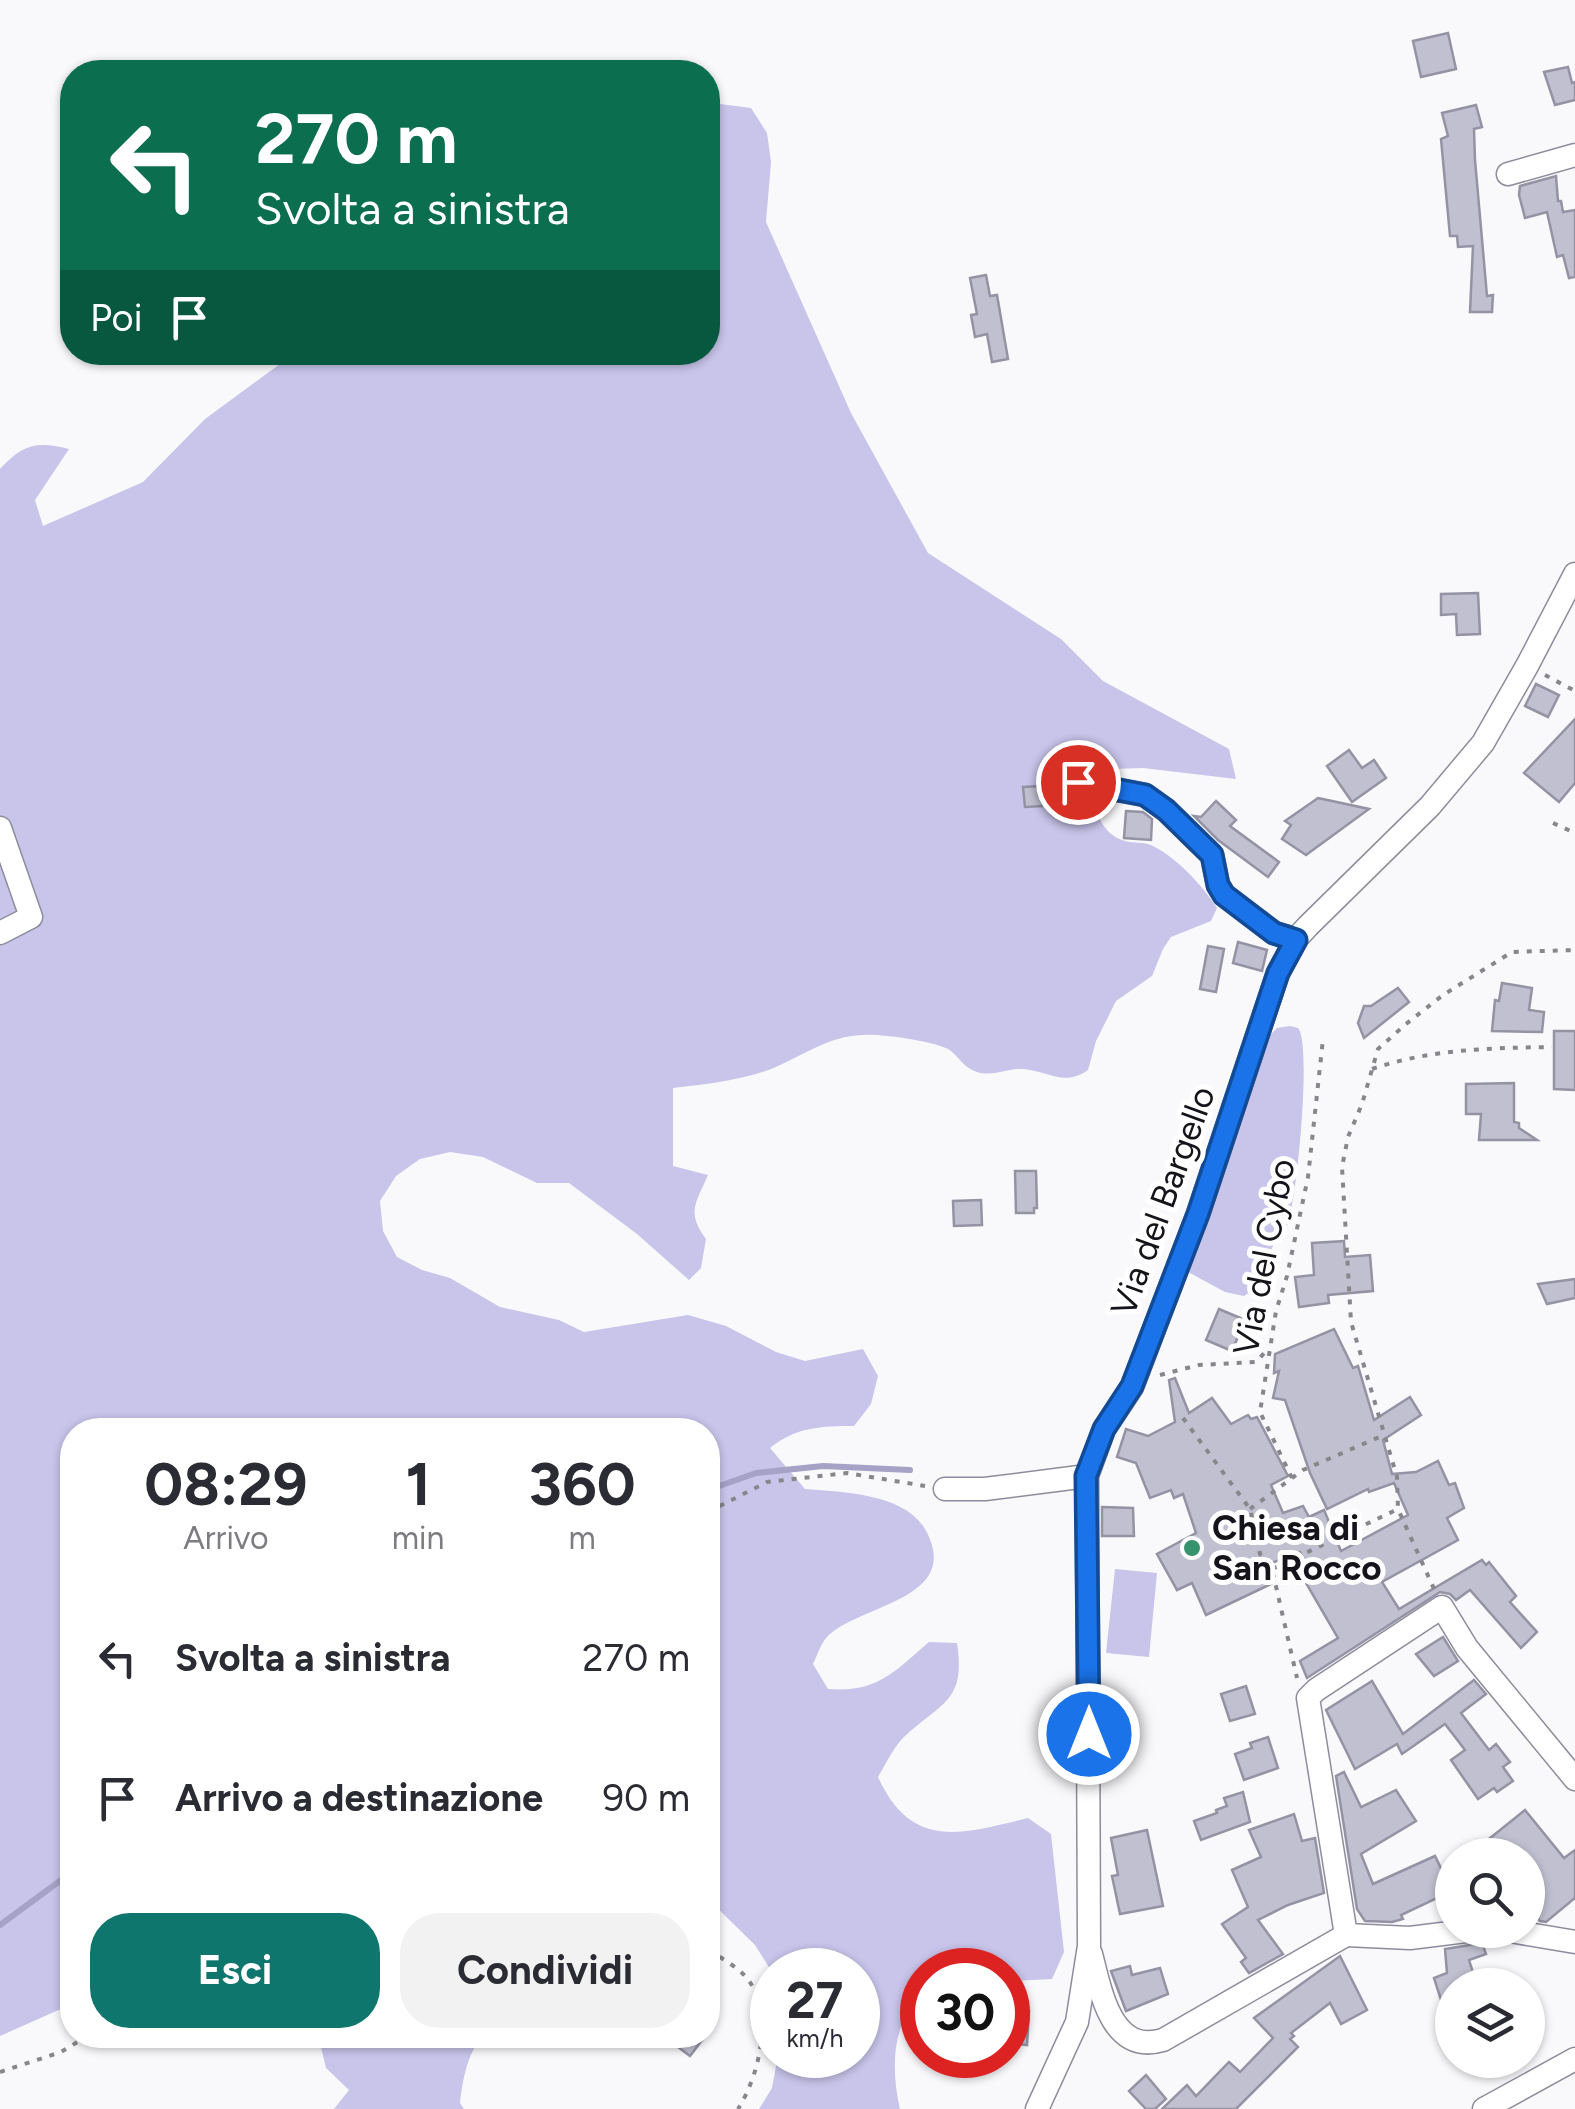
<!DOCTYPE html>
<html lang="it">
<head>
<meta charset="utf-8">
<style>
	:root { --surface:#fff; --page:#f2f2f3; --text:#2b2b33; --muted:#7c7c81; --accent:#0f766e }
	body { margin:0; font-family:Figtree,sans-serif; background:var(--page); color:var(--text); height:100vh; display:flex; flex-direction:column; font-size:38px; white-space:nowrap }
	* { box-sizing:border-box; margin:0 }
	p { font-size:32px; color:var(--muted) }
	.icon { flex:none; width:55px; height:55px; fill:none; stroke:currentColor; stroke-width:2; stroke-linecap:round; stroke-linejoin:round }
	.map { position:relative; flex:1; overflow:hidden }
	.side { position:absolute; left:60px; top:1418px; width:660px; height:630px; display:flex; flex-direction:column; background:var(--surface); border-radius:40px; box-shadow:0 2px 8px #0004 }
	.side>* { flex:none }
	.hud { position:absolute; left:60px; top:60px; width:660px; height:305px; border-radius:40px; box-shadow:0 2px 8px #0004; background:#0b6e4f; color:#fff; overflow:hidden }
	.fabs { position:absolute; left:1435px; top:1838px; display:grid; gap:20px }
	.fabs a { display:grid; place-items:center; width:110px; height:110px; border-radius:50%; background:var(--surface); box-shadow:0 2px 8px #0004; font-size:50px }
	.speed { position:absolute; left:750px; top:1948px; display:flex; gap:20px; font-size:50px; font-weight:700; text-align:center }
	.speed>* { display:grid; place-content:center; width:130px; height:130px; border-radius:50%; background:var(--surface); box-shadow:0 2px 8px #0004; line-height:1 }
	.speed small { font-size:25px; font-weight:400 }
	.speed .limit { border:15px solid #d22; background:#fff; color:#111 }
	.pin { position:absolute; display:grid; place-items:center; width:85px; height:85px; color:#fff; margin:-42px; border:5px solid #fff; border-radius:50%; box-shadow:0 2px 10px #0007 }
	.me { position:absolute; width:110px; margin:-55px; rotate:0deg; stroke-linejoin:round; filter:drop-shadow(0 0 8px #0008) }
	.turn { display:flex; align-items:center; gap:35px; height:210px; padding:0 30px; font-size:45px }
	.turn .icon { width:130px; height:130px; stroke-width:2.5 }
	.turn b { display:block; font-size:70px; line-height:85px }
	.then { display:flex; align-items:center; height:95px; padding:0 30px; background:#0003; gap:20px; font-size:38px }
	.eta { display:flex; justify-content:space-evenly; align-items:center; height:170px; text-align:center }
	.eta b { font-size:60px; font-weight:700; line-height:70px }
	.button { display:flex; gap:20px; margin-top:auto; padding:20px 30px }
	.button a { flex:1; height:115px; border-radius:40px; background:var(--accent); color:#fff; font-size:40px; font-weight:700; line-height:115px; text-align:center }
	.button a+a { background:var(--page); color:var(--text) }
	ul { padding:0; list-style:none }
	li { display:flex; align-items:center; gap:30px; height:140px; padding:0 30px }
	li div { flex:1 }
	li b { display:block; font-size:38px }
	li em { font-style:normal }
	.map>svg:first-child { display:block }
	.green { fill:#c8c4ea }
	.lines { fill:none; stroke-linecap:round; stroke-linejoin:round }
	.stream { stroke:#a5a2c6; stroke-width:6 }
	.building { fill:#c1c0d1; stroke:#9492a3; stroke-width:2.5 }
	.minor-casing { stroke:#8d8c9c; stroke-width:25 }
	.path { stroke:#87878b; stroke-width:4; stroke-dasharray:5 8; stroke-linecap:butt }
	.minor { stroke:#fff; stroke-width:22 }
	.route-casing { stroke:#114b97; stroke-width:25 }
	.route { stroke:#1a73e8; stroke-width:18 }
	.poi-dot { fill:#36936b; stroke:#fff; stroke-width:4 }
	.labels { text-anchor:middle; stroke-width:10; stroke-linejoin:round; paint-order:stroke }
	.street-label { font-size:35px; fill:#15141a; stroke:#fff }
	.poi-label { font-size:35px; font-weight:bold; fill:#15141a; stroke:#fff; text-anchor:start }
</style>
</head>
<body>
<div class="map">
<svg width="1575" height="2109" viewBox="0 0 1575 2109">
	<rect width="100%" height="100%" fill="#f9f9fc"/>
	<g class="green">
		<path d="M720 104 751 108 767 133 771 162 766 222 851 413 928 553 1061 639 1103 681 1229 749 1236 779 1143 768 1112 769 1090 788C1094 808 1101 833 1122 840 1132 844 1144 841 1153 846 1177 858 1203 886 1217 908L1211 921 1171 937 1163 949 1152 976 1116 1001 1096 1041 1088 1070C1064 1087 1048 1071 1023 1069 1007 1068 993 1077 977 1072 963 1068 958 1055 948 1049 937 1043 901 1037 887 1036 839 1030 819 1047 778 1066 751 1079 704 1085 673 1088V1166L708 1175C696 1203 686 1212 706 1239L701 1268 689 1280 637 1234 569 1183H537L483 1157 450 1152 420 1159 396 1176 380 1201 383 1231 397 1257 422 1270 450 1278 500 1307 559 1320 584 1332 688 1315 726 1326 776 1352 805 1361 863 1349 878 1376 871 1404 854 1426C821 1426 796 1427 770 1448L805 1489C841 1492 904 1493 925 1529 965 1600 858 1604 827 1637 821 1643 817 1656 813 1664L828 1689C877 1693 894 1672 929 1642L957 1643C966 1702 942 1702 904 1737 893 1748 886 1764 878 1777 912 1851 961 1834 1028 1818L1051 1834 1064 1952 1052 1979 1008 1981V1970H922V1995C891 2023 891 2070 900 2109H759L772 2088 778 2055H858V1970L772 1972 755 1945 708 1899V1716L711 1703 708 1694V1430H72V2004L0 2036V469C23 444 37 441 69 449L35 500 43 526 143 482 205 419 295 353 708 352V114Z"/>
		<path d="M1290 1026 1298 1028C1312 1043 1297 1202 1287 1226 1285 1230 1280 1233 1277 1237 1266 1257 1266 1284 1244 1296L1225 1292 1188 1272 1271 1034 1277 1028Z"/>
		<path d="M1115 1569 1157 1573 1149 1657 1106 1653Z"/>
		<path d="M318 2035H483C467 2055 463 2078 460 2103L464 2109H334L349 2090 326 2068Z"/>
	</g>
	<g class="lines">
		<g class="stream">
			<path d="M708 1490 756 1473 823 1466 910 1470"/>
			<path d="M0 1925 72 1872"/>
		</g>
	</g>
	<g class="building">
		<path d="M1448 33 1456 69 1421 77 1413 41Z"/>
		<path d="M1568 67 1572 83 1575 82V100L1555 105 1544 72Z"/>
		<path d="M1476 105 1482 127 1474 129 1475 160 1487 296 1493 295 1492 312H1470L1473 246 1458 247 1457 236H1450L1441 139 1448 136 1442 113Z"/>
		<path d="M1556 176 1558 201H1561L1563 212 1575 210V277L1569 278 1563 255 1557 257 1547 212 1525 218 1519 195 1520 186Z"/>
		<path d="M986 275 990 296 997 295 1008 359 992 362 987 334 975 337 971 315 977 314 970 278Z"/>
		<path d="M1478 593 1480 634 1457 635 1456 614 1441 615V594Z"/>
		<path d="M1536 684 1559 695 1548 717 1525 706Z"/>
		<path d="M1575 719V783L1559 802 1524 773Z"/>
		<path d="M1349 750 1362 768 1374 760 1386 778 1352 802 1327 766Z"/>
		<path d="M1061 785V805L1025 807 1023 787Z"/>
		<path d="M1318 798 1369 809 1306 855 1282 839 1291 825 1285 821Z"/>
		<path d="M1216 801 1236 820 1230 826 1279 862 1268 877 1218 840 1194 816 1201 817Z"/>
		<path d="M1126 811 1143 812 1152 819 1151 840 1124 838Z"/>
		<path d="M1238 942 1267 950 1262 971 1233 963Z"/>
		<path d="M1208 946 1224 949 1216 992 1200 989Z"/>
		<path d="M1502 983 1532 988 1529 1010 1544 1012 1542 1032 1492 1031 1495 1000 1499 1001Z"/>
		<path d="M1398 988 1409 1002 1364 1038 1358 1023 1364 1006H1371Z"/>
		<path d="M1554 1031H1575V1090L1554 1089Z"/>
		<path d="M1514 1083V1122L1519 1123V1128L1537 1140H1479L1481 1114H1466V1084Z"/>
		<path d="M1015 1171H1036L1037 1208H1034V1213H1016Z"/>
		<path d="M981 1200 982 1225 954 1226 953 1201Z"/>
		<path d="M1344 1241 1345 1257 1370 1255 1373 1291 1328 1295 1329 1303 1299 1307 1295 1277 1314 1275 1312 1243Z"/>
		<path d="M1575 1279V1298L1547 1304 1538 1284Z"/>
		<path d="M1219 1309 1245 1320 1232 1351 1206 1340Z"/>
		<path d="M1334 1329 1353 1368 1358 1366 1374 1420 1410 1397 1421 1415 1383 1440 1392 1474 1416 1472 1438 1461 1449 1485 1455 1483 1464 1508 1447 1518 1458 1540 1382 1582 1399 1609 1482 1560 1486 1565 1489 1562 1516 1596 1510 1602 1537 1632 1521 1648 1470 1590 1456 1600 1450 1594 1440 1592 1307 1678 1300 1661 1338 1638 1306 1583 1315 1578 1300 1552 1264 1566 1271 1584 1206 1615 1192 1583 1177 1590 1157 1554 1196 1533 1183 1494 1174 1498 1171 1490 1150 1498 1136 1463 1117 1457 1126 1429 1148 1436 1175 1422 1169 1380 1175 1378 1189 1413 1212 1398 1231 1424 1248 1415 1251 1419 1257 1417 1288 1476 1271 1485 1283 1513 1303 1506 1309 1517 1324 1510 1341 1551 1408 1515 1394 1483 1369 1492 1368 1489 1327 1509 1310 1473 1285 1400 1273 1398 1279 1371 1274 1373 1275 1354Z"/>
		<path d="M1102 1507 1133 1508 1134 1536H1102Z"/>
		<path d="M1443 1637 1458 1661 1434 1676 1416 1654Z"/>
		<path d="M1474 1680 1486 1694 1461 1713 1489 1750 1496 1744 1510 1762 1503 1767 1513 1781 1497 1792 1494 1788 1478 1799 1451 1760 1465 1750 1445 1724 1402 1754 1397 1744 1355 1769 1326 1710 1372 1681 1403 1734Z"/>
		<path d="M1246 1686 1255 1714 1230 1721 1221 1694Z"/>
		<path d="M1268 1737 1278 1768 1244 1780 1235 1754 1252 1748 1250 1743Z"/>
		<path d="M1344 1772 1361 1807 1396 1790 1416 1821 1361 1854 1373 1884 1435 1856 1452 1891 1401 1915 1403 1919 1392 1922 1365 1921 1357 1909 1336 1776Z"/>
		<path d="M1243 1792 1250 1822 1201 1840 1194 1821 1217 1813 1216 1810 1227 1806 1224 1798Z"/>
		<path d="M1525 1810 1564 1858 1575 1850V1898L1546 1922 1540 1921 1528 1906V1855H1469Z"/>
		<path d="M1294 1814 1302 1841 1315 1838 1324 1893 1288 1905 1258 1920 1283 1954 1249 1973 1241 1962 1246 1958 1222 1924 1248 1907 1232 1870 1261 1857 1249 1830Z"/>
		<path d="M1147 1830 1163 1906 1120 1914 1112 1876 1118 1875 1111 1838Z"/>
		<path d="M1482 1943 1486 1954 1469 1960 1477 1985H1452V2024L1449 2025 1434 1978 1447 1973 1445 1949Z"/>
		<path d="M1340 1956 1367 2010 1341 2024 1330 2003 1291 2033 1294 2036 1290 2039 1298 2047 1236 2109H1162L1187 2085 1196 2096 1229 2062 1240 2072 1273 2038 1254 2018Z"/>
		<path d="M1130 1966 1132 1975 1160 1968 1168 1994 1126 2011 1111 1971Z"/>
		<path d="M1008 2010 1029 2011 1027 2045 1008 2043Z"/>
		<path d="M662 2035H706L690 2056Z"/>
		<path d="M1146 2075 1166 2099 1155 2109H1146L1129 2091Z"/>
	</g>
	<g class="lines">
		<g class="minor-casing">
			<g id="minor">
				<path d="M1508 174 1575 155"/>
				<path d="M1078 783 1145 795 1166 810 1212 855 1218 885 1224 895 1274 933 1296 939"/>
				<path d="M0 828 31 917 0 933"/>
				<path d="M945 1489H985L1087 1476"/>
				<path d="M1504 1930 1575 1942"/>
				<path d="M1346 1935 1308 1698 1316 1690 1442 1607 1467 1648 1575 1779"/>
				<path d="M1346 1935 1410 1938 1474 1930"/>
				<path d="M1091 1954C1101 1992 1111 2055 1163 2040L1346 1935"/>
				<path d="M1037 2109 1077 2022 1089 1946 1087 1476 1104 1429 1132 1387 1198 1214 1278 973 1296 939 1308 926 1430 806 1483 743 1527 666 1575 574"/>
				<path d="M1484 2109 1575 2059"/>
			</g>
		</g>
		<g class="path">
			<path d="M1545 675 1575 691"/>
			<path d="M1553 823 1575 833"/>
			<path d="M1372 1069C1431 1049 1490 1048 1552 1047"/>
			<path d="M1160 1375 1199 1365 1256 1362 1268 1349"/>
			<path d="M1183 1418 1250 1509 1260 1554 1272 1569 1297 1678"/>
			<path d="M1292 1478 1260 1412 1276 1311 1287 1276 1308 1177 1323 1039"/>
			<path d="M1250 1509 1303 1470 1384 1435"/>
			<path d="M708 1512 767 1482 847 1473 925 1486"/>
			<path d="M1272 1569 1398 1509"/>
			<path d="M1434 1589 1398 1509 1397 1477 1351 1322 1342 1167 1348 1137 1362 1104 1378 1049 1406 1024 1443 995 1512 952 1575 950"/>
			<path d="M708 1954 714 1953C724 1960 737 1967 745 1976 776 2010 759 2076 738 2109"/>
			<path d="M0 2072 61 2052 89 2035"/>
		</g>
		<use href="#minor" class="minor"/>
	</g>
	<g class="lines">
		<g class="route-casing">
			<path id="route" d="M1078 782 1145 795 1166 810 1212 855 1218 885 1224 895 1274 933 1296 940 1278 973 1198 1214 1132 1386 1104 1429 1086 1476 1089 1734"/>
		</g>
		<use href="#route" class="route"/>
	</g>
	<circle class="poi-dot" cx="1192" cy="1548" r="10"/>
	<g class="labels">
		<g class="street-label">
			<text transform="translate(1163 1201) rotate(-70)" y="12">Via del Bargello</text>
			<text transform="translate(1264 1257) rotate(-79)" y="12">Via del Cybo</text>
		</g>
		<g class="poi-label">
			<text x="1212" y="1540">Chiesa di<tspan x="1212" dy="40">San Rocco</tspan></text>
		</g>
	</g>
</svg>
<div class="fabs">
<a><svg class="icon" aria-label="search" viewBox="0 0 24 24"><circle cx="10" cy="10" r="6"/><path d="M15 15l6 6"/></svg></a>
<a><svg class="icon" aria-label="layers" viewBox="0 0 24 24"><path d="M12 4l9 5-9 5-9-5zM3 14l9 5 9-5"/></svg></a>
</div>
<div class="speed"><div>27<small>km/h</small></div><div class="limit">30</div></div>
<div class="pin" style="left:1078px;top:782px;background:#d93025"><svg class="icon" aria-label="arrive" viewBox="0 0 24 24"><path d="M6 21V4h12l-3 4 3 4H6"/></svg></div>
<svg class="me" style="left:1089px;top:1734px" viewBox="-20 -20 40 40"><circle r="17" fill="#1a73e8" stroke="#fff" stroke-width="3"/><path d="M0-11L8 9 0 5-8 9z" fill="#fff"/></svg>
<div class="hud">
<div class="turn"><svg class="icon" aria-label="left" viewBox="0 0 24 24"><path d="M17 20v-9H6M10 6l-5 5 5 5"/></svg><div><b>270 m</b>Svolta a sinistra</div></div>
<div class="then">Poi<svg class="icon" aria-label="arrive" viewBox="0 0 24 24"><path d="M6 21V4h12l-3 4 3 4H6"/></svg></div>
</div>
<section class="side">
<div class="eta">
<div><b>08:29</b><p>Arrivo</p></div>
<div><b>1</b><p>min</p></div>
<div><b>360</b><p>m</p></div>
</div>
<ul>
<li><svg class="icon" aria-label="left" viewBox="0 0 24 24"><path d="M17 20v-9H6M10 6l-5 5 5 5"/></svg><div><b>Svolta a sinistra</b></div><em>270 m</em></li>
<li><svg class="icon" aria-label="arrive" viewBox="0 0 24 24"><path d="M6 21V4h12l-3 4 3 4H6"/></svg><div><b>Arrivo a destinazione</b></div><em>90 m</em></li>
</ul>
<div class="button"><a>Esci</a><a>Condividi</a></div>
</section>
</div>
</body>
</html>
